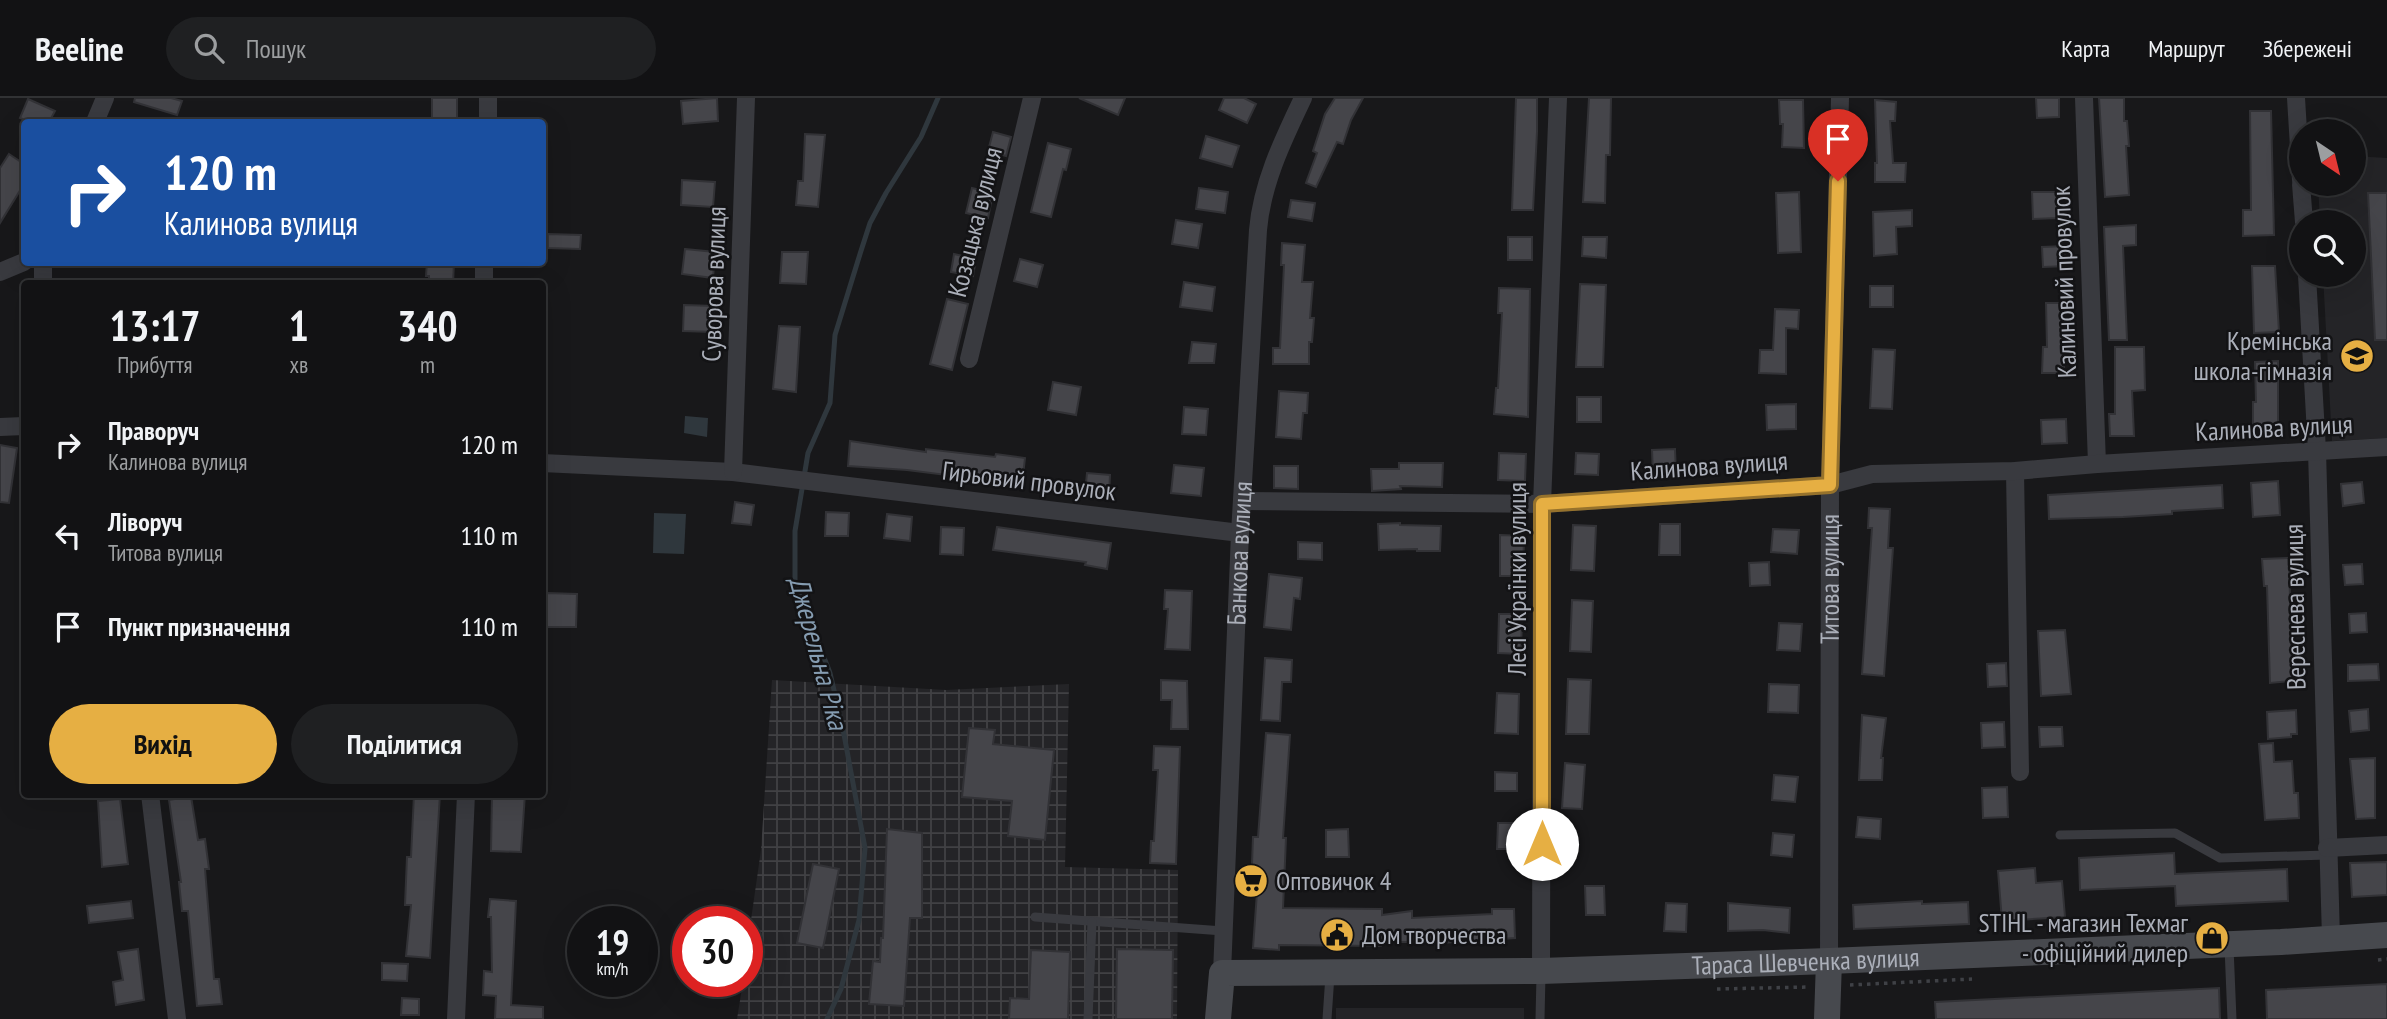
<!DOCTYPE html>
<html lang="uk">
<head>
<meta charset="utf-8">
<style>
	:root { --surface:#121214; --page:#1f2022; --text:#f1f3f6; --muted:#9c9ea0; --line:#313234; --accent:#e6af43 }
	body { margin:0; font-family:"PT Sans Narrow",sans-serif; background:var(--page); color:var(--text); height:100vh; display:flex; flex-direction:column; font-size:26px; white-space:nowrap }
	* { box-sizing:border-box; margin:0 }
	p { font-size:23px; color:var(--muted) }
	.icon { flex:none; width:38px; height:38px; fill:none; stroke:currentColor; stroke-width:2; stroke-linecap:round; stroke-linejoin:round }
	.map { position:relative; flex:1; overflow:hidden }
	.sheet { position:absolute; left:21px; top:182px; width:525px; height:518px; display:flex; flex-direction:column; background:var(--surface); border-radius:7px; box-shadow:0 7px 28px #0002,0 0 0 2px var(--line) }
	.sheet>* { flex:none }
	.top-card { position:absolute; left:21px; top:21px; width:525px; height:147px; border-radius:7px; box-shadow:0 7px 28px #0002,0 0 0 2px var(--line); background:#1a4fa0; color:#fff; overflow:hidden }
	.needle { width:46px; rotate:145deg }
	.tools { position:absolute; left:2289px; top:21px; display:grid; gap:14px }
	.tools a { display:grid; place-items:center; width:77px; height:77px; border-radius:50%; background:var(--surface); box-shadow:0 7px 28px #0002,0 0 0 2px var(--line); font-size:35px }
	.speed { position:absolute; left:567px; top:808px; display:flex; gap:14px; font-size:35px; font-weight:700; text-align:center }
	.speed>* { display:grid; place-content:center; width:91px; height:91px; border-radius:50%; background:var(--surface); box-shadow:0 7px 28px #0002,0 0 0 2px var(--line); line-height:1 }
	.speed small { font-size:18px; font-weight:400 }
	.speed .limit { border:10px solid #d22; background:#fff; color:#111 }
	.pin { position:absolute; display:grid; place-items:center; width:60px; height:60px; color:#fff; margin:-72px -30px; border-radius:50% 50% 50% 0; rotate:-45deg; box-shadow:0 0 7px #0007 }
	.pin .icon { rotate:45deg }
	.me { position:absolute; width:77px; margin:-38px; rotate:0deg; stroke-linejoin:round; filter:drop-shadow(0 0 5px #0008) }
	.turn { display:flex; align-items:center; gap:24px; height:147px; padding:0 28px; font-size:32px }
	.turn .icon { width:91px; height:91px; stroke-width:2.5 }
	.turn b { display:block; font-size:49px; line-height:60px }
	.eta { display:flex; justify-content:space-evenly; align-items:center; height:119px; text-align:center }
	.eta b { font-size:42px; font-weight:600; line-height:49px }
	.primary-button { display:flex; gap:14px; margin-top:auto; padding:14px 28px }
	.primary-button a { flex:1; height:80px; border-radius:42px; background:var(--accent); color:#111; font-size:28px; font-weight:600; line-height:80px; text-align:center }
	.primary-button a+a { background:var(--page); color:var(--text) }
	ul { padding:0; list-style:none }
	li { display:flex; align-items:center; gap:21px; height:91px; padding:0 28px }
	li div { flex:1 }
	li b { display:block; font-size:26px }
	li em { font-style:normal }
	header { display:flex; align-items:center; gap:42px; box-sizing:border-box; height:98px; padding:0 35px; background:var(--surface); border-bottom:2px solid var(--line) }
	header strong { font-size:33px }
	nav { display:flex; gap:38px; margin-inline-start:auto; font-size:24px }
	.search { width:490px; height:63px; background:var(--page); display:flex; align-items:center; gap:18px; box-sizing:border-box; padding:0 24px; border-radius:38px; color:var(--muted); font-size:26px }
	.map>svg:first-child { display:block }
	.built { fill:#242427 }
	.industrial { fill:url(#industrial-grid) }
	.water { fill:#2f373d }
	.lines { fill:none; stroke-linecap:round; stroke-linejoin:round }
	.stream { stroke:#2f373d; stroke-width:5 }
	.building { fill:#45454a; stroke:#323236; stroke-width:2 }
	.path { stroke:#3f4146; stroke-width:3.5; stroke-dasharray:3.5 5; stroke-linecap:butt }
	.lane { stroke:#393a3f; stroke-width:9 }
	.street { stroke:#393a3f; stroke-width:18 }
	.secondary { stroke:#47494e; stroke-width:26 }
	.route-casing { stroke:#96722c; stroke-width:18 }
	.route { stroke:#e6af43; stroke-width:12 }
	.labels { text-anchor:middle; stroke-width:5; stroke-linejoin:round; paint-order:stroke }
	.street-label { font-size:26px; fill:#abafb9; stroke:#131315 }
	.poi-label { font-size:26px; fill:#abafb9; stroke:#131315; text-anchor:end }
	.water-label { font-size:28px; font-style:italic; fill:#859cb1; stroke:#131315 }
</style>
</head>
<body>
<header>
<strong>Beeline</strong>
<div class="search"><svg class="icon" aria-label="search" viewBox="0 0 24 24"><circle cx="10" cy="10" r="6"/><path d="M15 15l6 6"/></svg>Пошук</div>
<nav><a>Карта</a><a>Маршрут</a><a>Збережені</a></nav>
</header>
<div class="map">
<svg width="2387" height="921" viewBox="0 0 2387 921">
	<defs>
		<pattern id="industrial-grid" width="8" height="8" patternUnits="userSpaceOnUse" patternTransform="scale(1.75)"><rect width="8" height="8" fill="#242427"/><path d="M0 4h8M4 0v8" fill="none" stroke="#414144"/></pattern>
	</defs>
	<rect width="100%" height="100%" fill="#18181a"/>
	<g class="built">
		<path d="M2354 58 2387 60V340L2332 343 2323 177H2354V124H2320L2318 86H2354Z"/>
		<rect x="1336" y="910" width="188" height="11"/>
	</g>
	<path class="industrial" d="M772 582 946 592 1069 586 1065 769 1178 772 1177 921H737L743 884H747V850L761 752Z"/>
	<g class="water">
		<path d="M685 318 708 320 707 339 684 335Z"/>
		<path d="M654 415 686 416 684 456 653 455Z"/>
	</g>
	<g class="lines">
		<path class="stream" d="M827 921 841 891 859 822 865 750 843 631 830 575 795 485V433L808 355 830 305 835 237 860 156 870 125 886 95 921 39 938 0"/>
	</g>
	<g class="building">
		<path d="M135 0H171L182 3 177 17 134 4Z"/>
		<rect x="432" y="0" width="25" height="24"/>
		<path d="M717 0 718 23 683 26 681 3Z"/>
		<path d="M1079 0H1125L1118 17Z"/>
		<path d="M1224 0H1244L1256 6 1247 25 1219 12Z"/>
		<path d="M1335 0H1363L1351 22 1343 46 1337 44 1316 89 1306 85 1317 55 1313 53 1325 16Z"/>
		<path d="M1516 0H1537V34L1533 112H1512Z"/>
		<path d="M1589 0H1611L1610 57H1606L1605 105 1583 104Z"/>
		<path d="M2036 0H2059V19L2037 20Z"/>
		<path d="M2099 0H2124V23H2127L2129 48H2126L2129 97 2105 99Z"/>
		<path d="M28 1 55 13 49 24H30L20 20Z"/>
		<path d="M1779 2H1803L1804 50 1782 49 1783 26H1780Z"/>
		<path d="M1875 2 1896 4 1895 23H1890L1893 65H1906L1905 84H1875V65H1877Z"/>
		<path d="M2250 13H2271L2274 137 2243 138V112H2251Z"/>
		<path d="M993 34 1011 39 1006 58 988 53Z"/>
		<path d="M805 36 825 37 818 109 796 107 798 83H803Z"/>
		<path d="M1206 38 1239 48 1232 69 1200 60Z"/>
		<path d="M1048 45 1071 51 1066 72 1063 71 1051 119 1031 114Z"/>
		<path d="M9 56 24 66V86L0 125V70Z"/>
		<path d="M682 82 715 84 713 109 681 107Z"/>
		<path d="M972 90 993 95 988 120 966 115Z"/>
		<path d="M1199 90 1228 94 1225 115 1196 111Z"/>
		<path d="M1799 94 1801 154 1778 155 1776 95Z"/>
		<path d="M2032 94H2057L2058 120 2033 121Z"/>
		<path d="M2368 95H2387V242H2375Z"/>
		<path d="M1291 102 1315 105 1312 123 1288 119Z"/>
		<path d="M1912 112V128L1896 129 1897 156 1874 158 1873 114Z"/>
		<path d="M1176 122 1202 126 1198 150 1172 146Z"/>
		<path d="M2136 127V147L2123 148 2127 242H2109L2104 129Z"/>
		<path d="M548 136 581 137 580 151 548 150Z"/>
		<rect x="1508" y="139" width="24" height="23"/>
		<path d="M1583 139H1607L1606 160 1582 158Z"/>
		<path d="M1282 145 1305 147 1302 184H1313L1310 220H1314L1312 244H1309V266H1273V250H1280L1284 167H1281Z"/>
		<path d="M2066 148 2067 168 2043 169 2042 149Z"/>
		<path d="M685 151 715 154 713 180 682 176Z"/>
		<path d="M782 154H808L806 186 780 185Z"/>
		<path d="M954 156 976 161 973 178 951 174Z"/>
		<path d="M1020 161 1043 167 1037 189 1014 183Z"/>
		<path d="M427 164H454L453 186H429V178H426Z"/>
		<path d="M2252 168H2275L2279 234 2254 235Z"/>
		<path d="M1184 184 1215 189 1212 213 1180 209Z"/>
		<path d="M1580 186 1606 187 1603 269H1576Z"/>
		<rect x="1870" y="188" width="23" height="21"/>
		<path d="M1499 190 1530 191 1528 319 1494 316 1496 290H1498L1502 215H1498Z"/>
		<path d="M947 201 968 206 952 272 930 266Z"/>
		<path d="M2046 205H2065L2064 275H2042L2043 249H2047Z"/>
		<path d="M684 207 714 208 713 234 683 233Z"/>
		<path d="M1775 211 1799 212 1798 231 1786 230V276L1759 275 1760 252H1773Z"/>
		<path d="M779 228 800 229 796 294 773 291Z"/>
		<path d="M1192 244 1216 246 1214 265H1189Z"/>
		<path d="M2115 249H2144L2145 292 2132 293 2134 338H2110L2109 316H2115Z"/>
		<path d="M1873 251 1895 252 1892 311 1870 310Z"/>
		<path d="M2278 263V329H2253V304H2256L2255 264Z"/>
		<path d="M1053 284 1081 289 1076 317 1048 312Z"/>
		<path d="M1279 293 1308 295 1307 315H1303L1301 341 1276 339Z"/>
		<rect x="1577" y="299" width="24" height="25"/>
		<path d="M1796 306V331L1767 332 1766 307Z"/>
		<path d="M1184 309 1208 311 1206 337 1182 336Z"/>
		<path d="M2066 321 2067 345 2042 346 2041 322Z"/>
		<path d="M850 343 926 354V351L995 359 996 356 1025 360 1022 386 984 381 983 385 954 382 955 378 907 372 848 368Z"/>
		<path d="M0 347 17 350 9 405 0 404Z"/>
		<path d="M1675 351 1676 376 1653 377 1652 352Z"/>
		<path d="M1499 355 1526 356 1525 383 1498 382Z"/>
		<path d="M1576 355 1599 356 1598 377 1575 376Z"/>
		<path d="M1399 365H1443L1442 389 1400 388 1401 391 1372 393 1371 371H1399Z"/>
		<path d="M1174 367 1204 370 1201 398 1171 395Z"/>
		<path d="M1274 368H1298V391L1274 390Z"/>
		<path d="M1087 375 1110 377 1109 397 1085 395Z"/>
		<path d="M2278 383 2280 417 2253 419 2251 385Z"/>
		<path d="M2362 384 2364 405 2343 408 2341 386Z"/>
		<path d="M2222 387 2223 410 2172 413V416L2123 419 2049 421 2048 397Z"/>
		<path d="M735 404 754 407 751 427 732 425Z"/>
		<path d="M1869 410 1890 411 1888 450H1893L1884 578 1862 576 1872 430H1868Z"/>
		<path d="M826 414 849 415 848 438H825Z"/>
		<path d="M887 416 912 419 910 443 884 440Z"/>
		<path d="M1400 425V427L1441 428 1440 453H1417V451L1379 452 1378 426Z"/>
		<path d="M1660 426H1680V457H1659Z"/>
		<path d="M1573 427 1596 428 1594 473 1571 472Z"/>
		<path d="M941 429 964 430 963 457 940 456Z"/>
		<path d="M997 429 1111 445 1107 471 1085 467 1086 464 993 452Z"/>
		<path d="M1773 431 1799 432 1797 456 1771 454Z"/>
		<path d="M1500 437 1524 438 1523 478H1500Z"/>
		<path d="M1298 444 1322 445V462L1298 461Z"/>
		<path d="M2289 460 2292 583 2270 585 2267 488H2264L2262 461Z"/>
		<path d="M1769 464 1770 487 1750 488 1749 465Z"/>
		<path d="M2362 466 2363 486 2345 487 2343 467Z"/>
		<path d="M1269 476 1302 480 1300 501 1294 500 1291 532 1264 529Z"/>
		<path d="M1165 492 1192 493 1190 552 1165 551 1168 511H1164Z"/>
		<path d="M547 495 577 496 576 529H547Z"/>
		<path d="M1572 502 1593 503 1591 554 1570 553Z"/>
		<path d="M2366 515 2367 534 2350 535 2349 516Z"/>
		<path d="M1499 516H1522L1521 556 1498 555Z"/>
		<path d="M1779 525 1802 526 1800 553 1777 552Z"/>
		<path d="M2065 532 2071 596 2041 598 2038 533Z"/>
		<path d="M1265 560 1292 562 1291 584H1282L1280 623 1261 622Z"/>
		<path d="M2006 565 2007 588 1988 589 1987 566Z"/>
		<path d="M2378 566 2379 582 2348 583V567Z"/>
		<path d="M1568 581 1591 582 1589 636H1566Z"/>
		<path d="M1161 582 1187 583 1188 631H1171L1172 602H1161Z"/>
		<path d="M1769 586 1799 587 1798 615 1768 614Z"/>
		<path d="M1497 595 1519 596 1518 636 1495 635Z"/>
		<path d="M2368 611 2369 632 2351 634 2349 613Z"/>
		<path d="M2296 612 2297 636H2291V639L2268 641 2267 614Z"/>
		<path d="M1862 617 1886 620 1881 660H1883L1882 682H1859Z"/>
		<path d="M2004 624 2005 649 1982 650 1981 625Z"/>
		<path d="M2039 629H2062L2063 648 2040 649Z"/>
		<path d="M969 630 995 632 993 646 1054 652 1045 742 1008 738 1012 703 962 699Z"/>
		<path d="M1266 635 1290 637 1283 740H1286L1283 810 1382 811V817L1412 813V820L1492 816V811H1514L1515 840 1427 846V844H1381V848L1279 847V852L1253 850 1257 794 1251 793 1253 739H1258Z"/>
		<path d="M2273 645 2274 664 2292 663 2294 695H2298L2299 720 2265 722 2259 646Z"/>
		<path d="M1154 648 1180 649 1176 766 1150 765 1151 743H1154L1158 672H1153Z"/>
		<path d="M2375 660V720L2356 721 2350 661Z"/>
		<path d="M1565 665 1585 667 1582 711 1562 710Z"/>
		<path d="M1495 674 1517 675V693H1495Z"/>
		<path d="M1774 677 1798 679 1795 704 1772 702Z"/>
		<path d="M2007 689 2008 719 1983 720 1982 690Z"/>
		<path d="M414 696H440L430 860 406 858 411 807H405L407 759H411Z"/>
		<path d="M492 696H525L521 754 491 753Z"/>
		<path d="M191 698 198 742 205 741 209 771H205L214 881H219L222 906 197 908 188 813H182L179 784H181L169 702Z"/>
		<path d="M120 701 128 766 102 769 98 703Z"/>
		<path d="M1858 719 1881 721 1880 741 1856 739Z"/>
		<path d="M1498 725H1521V751H1497Z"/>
		<path d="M887 731 922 735V820H910L904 908 869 906 873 863 880 864 881 840H883Z"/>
		<path d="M1348 731 1349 759H1326V732Z"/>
		<path d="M1773 735 1794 737 1792 759 1771 757Z"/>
		<path d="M2174 755 2175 776 2287 771 2288 803 2176 808 2175 788 2080 792 2079 760Z"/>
		<path d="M2387 764V797L2352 799 2350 765Z"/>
		<path d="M813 766 839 771 823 850 797 845Z"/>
		<path d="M2035 770 2036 785 2062 783 2065 819 2002 823 1998 773Z"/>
		<path d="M1585 788H1604L1605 817H1586Z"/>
		<path d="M490 801 516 803 511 907 543 909V921H495L496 898 483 897 484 873 492 874 491 819H488Z"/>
		<path d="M131 803 133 820 89 825 87 808Z"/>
		<path d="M1922 803V806L1968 804 1969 826 1854 831 1853 807Z"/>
		<path d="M1666 805 1687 806 1686 834 1664 833Z"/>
		<path d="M1728 805 1790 810 1789 835 1763 832 1728 833Z"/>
		<path d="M138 851 144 902 116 907 113 884 123 882 118 854Z"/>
		<path d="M1117 851 1173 852 1172 921H1116Z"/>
		<path d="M1031 852 1070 854 1068 921H1009L1010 900 1029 901Z"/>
		<path d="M382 865 408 866 407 883 382 882Z"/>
		<path d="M2387 886V921H2267L2266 892Z"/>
		<path d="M2219 890 2220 921H1936L1935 904Z"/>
		<path d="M402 900 419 901V917H401Z"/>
	</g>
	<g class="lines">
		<g class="path">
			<path d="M2378 862 2387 861"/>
			<path d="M1850 887 1972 881"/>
			<path d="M1717 891 1808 889"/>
		</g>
		<g class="lane">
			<path d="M2060 737 2175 735 2220 760 2327 757"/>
			<path d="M1035 819 1223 833"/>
			<path d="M2229 849 2232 921"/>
			<path d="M1088 921 1092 824"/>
			<path d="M1327 921 1330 877"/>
			<path d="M1540 921 1541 877"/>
		</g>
		<g class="street">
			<path d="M2084 0 2097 366"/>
			<path d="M2296 0 2301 82"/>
			<path d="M95 24 105 0"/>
			<path d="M488 24V0"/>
			<path d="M2301 86 2304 124"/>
			<path d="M0 174 24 164"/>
			<path d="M2307 177 2317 353 2331 840"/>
			<path d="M43 186V164"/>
			<path d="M484 186V164"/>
			<path d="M969 261 1032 0"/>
			<path d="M0 329 24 328"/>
			<path d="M542 365 733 374 1240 435"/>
			<path d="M2015 373 2020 674"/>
			<path d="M733 374 746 0"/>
			<path d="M1242 403 1542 406 1830 387 1872 376 2015 373 2097 366 2387 349"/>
			<path d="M150 696 177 921"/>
			<path d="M2327 750 2387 747"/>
			<path id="s1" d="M1829 863 1830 387 1840 0"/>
			<path d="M1541 873 1542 406 1558 0"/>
			<path id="s2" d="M1222 875 1240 435 1258 132C1262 85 1283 42 1303 0"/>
			<path d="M456 921 466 696"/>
		</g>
		<g class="secondary">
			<path id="s3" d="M1218 921 1222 875 1541 873 1829 863 2281 844 2387 837"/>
			<path d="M1827 921 1829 863"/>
		</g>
	</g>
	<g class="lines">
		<g class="route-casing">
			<path id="route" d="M1542 746V406L1830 387 1838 83"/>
		</g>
		<use href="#route" class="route"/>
	</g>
	<defs>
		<g id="school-disc" transform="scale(1.75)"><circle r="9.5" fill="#e6af43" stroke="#131315"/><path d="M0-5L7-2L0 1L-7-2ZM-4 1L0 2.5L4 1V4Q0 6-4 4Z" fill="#111"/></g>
		<g id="supermarket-disc" transform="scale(1.75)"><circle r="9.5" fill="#e6af43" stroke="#131315"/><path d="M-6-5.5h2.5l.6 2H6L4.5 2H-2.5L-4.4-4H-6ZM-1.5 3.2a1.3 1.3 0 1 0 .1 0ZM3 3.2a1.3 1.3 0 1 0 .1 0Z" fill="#111"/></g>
		<g id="civic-disc" transform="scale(1.75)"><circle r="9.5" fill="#e6af43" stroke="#131315"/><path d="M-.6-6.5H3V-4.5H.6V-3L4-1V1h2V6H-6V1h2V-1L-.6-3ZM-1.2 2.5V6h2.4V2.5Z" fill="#111"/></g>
		<g id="shop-disc" transform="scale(1.75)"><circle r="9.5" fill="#e6af43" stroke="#131315"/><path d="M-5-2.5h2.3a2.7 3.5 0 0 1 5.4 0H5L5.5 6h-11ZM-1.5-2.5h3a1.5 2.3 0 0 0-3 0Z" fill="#111"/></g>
	</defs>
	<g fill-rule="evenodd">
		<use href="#school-disc" x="2357" y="258"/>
		<use href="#supermarket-disc" x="1251" y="783"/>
		<use href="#civic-disc" x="1337" y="837"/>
		<use href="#shop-disc" x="2212" y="840"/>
	</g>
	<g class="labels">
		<g class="street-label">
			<text transform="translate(975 124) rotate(-76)" y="9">Козацька вулиця</text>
			<text transform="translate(2064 184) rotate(-92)" y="9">Калиновий провулок</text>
			<text transform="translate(714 186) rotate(-88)" y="9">Суворова вулиця</text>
			<text transform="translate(2274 330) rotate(-3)" y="9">Калинова вулиця</text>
			<text transform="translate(1709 368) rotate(-4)" y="9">Калинова вулиця</text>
			<text transform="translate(1029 383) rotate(7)" y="9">Гирьовий провулок</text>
			<text dy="9" stroke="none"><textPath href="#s2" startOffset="420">Банкова вулиця</textPath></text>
			<text transform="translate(1517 481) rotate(-90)" y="9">Лесі Українки вулиця</text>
			<text dy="9" stroke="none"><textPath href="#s1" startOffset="382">Титова вулиця</textPath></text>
			<text transform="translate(2295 509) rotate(-91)" y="9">Вереснева вулиця</text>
			<text dy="9" stroke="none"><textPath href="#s3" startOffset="630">Тараса Шевченка вулиця</textPath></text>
		</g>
		<g class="poi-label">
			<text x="2332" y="252">Кремінська<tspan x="2332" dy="30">школа-гімназія</tspan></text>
			<text x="1276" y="792" text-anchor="start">Оптовичок 4</text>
			<text x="2188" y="834">STIHL - магазин Техмаг<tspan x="2188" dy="30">- офіційний дилер</tspan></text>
			<text x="1362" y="846" text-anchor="start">Дом творчества</text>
		</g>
		<g class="water-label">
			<text transform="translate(819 555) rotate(75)" y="10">Джерельна Ріка</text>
		</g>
	</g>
</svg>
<div class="tools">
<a><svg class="needle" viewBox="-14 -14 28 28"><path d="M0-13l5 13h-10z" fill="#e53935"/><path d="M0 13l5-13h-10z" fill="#9c9ea0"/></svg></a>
<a><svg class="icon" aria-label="search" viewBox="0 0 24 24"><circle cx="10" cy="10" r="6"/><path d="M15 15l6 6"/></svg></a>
</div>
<div class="speed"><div>19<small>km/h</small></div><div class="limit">30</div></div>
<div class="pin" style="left:1838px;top:83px;background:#d93025"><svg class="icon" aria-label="arrive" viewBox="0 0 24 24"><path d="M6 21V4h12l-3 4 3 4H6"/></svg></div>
<svg class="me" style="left:1542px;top:746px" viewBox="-20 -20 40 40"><circle r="19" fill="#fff"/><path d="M0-13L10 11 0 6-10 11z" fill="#e6af43"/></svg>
<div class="top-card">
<div class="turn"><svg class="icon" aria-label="right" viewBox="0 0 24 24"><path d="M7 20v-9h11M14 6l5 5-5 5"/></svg><div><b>120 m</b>Калинова вулиця</div></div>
</div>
<section class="sheet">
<div class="eta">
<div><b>13:17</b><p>Прибуття</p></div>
<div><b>1</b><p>хв</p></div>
<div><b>340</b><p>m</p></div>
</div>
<ul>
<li><svg class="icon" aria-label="right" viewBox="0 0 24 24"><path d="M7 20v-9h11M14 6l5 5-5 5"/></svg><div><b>Праворуч</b><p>Калинова вулиця</p></div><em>120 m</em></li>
<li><svg class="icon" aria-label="left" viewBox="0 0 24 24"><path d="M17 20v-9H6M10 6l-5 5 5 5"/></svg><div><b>Ліворуч</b><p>Титова вулиця</p></div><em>110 m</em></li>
<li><svg class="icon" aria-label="arrive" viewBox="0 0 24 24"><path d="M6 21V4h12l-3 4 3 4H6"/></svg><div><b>Пункт призначення</b></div><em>110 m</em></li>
</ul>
<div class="primary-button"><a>Вихід</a><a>Поділитися</a></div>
</section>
</div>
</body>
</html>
